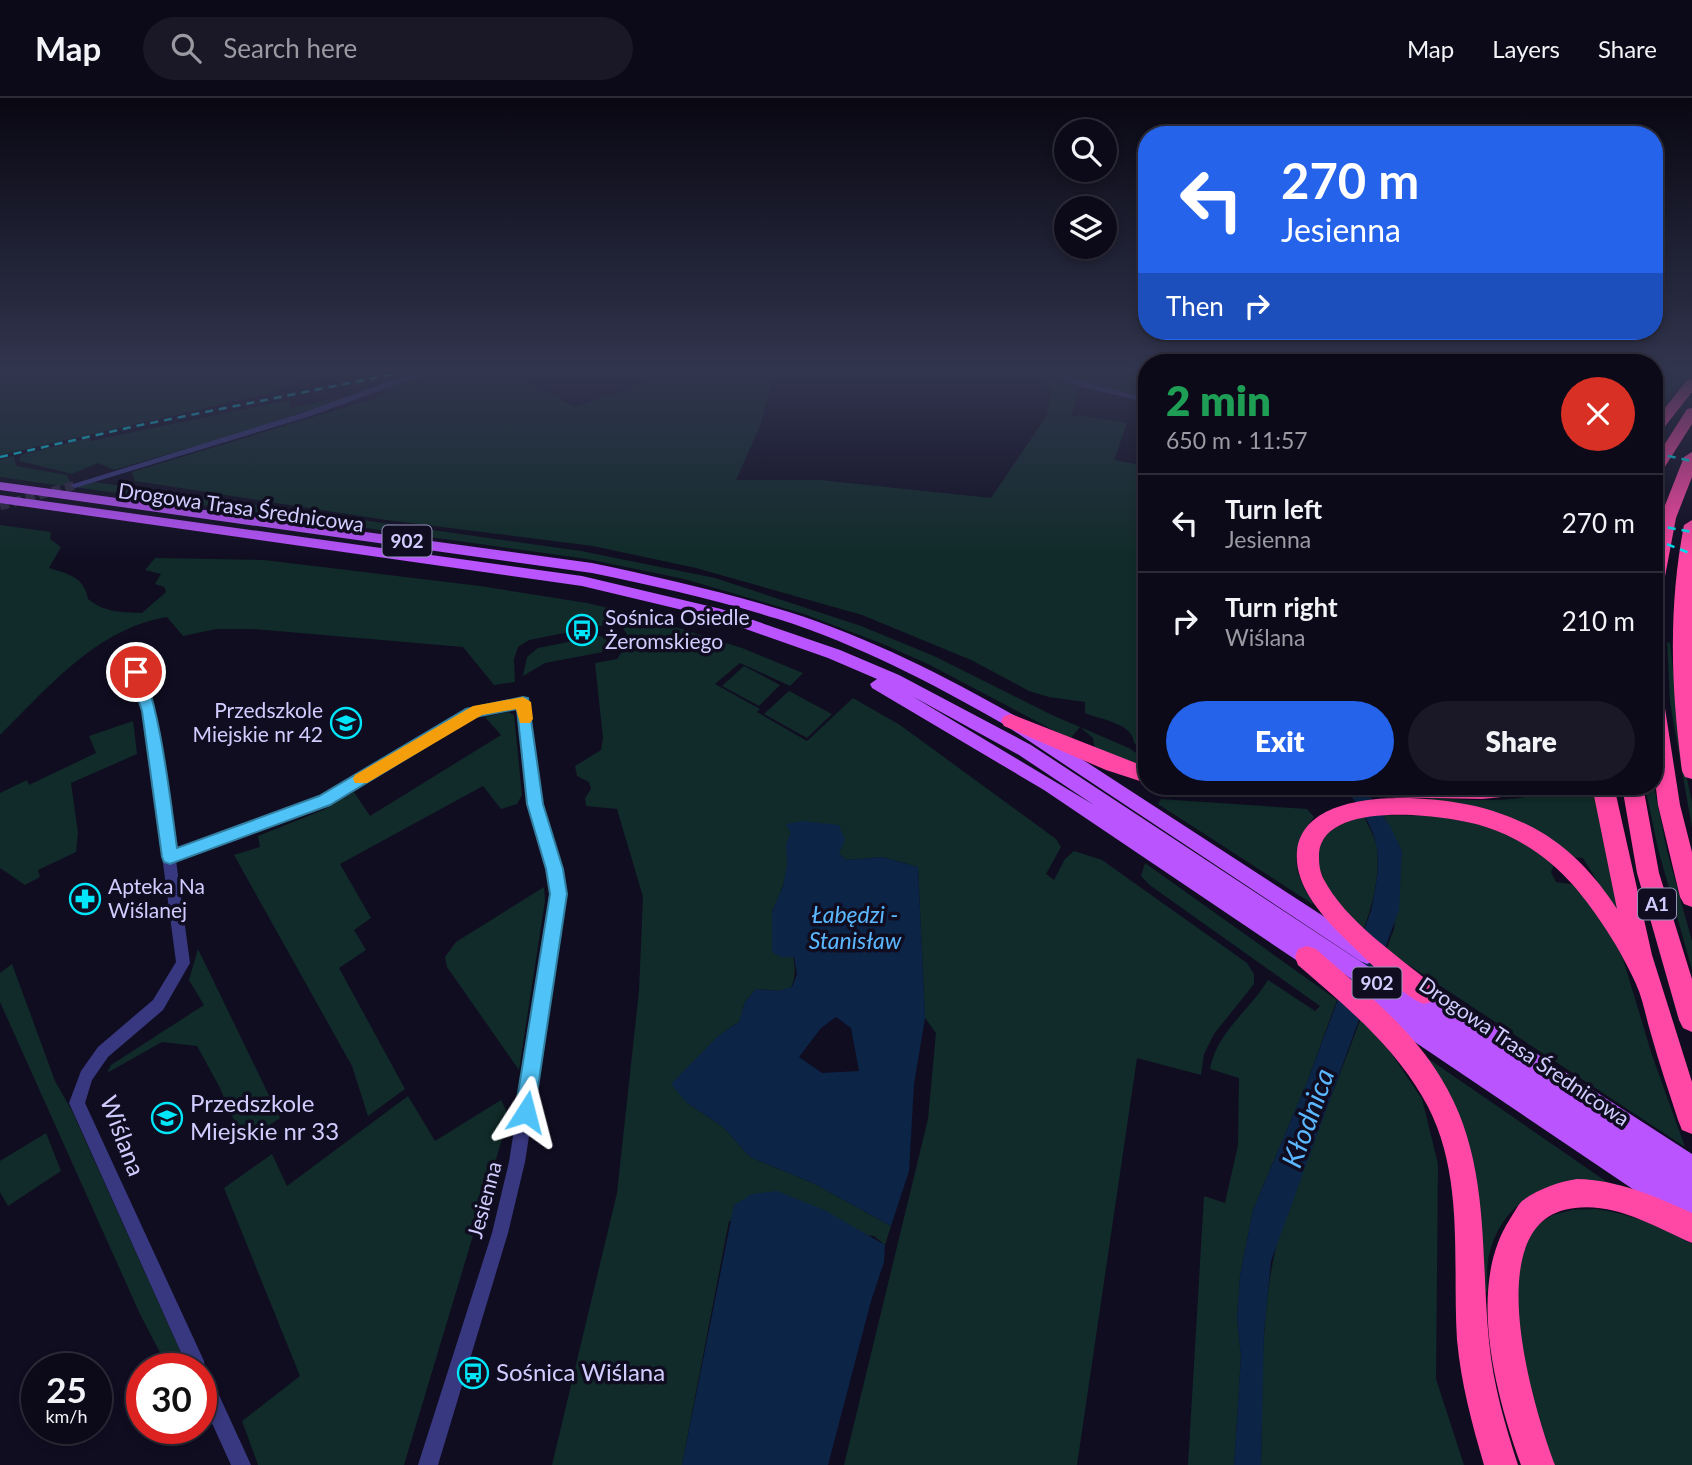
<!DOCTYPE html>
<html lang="en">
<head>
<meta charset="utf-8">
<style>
	:root { --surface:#0c0a19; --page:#1a1826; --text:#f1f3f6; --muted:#9a9aa2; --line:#2c2b38; --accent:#2563eb }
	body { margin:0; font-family:Lato,sans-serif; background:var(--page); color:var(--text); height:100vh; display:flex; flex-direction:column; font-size:26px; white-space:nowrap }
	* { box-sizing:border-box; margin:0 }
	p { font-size:23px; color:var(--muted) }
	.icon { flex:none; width:38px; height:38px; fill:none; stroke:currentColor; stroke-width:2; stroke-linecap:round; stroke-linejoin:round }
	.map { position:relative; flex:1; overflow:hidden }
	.details { position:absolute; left:1138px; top:256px; width:525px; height:441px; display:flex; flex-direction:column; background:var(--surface); border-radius:28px; box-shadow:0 4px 10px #0003,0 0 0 2px var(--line) }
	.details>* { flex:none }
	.hud { position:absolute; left:1138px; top:28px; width:525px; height:214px; border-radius:28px; box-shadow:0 4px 10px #0003,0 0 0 2px var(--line); background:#2563eb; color:#fff; overflow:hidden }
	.buttons { position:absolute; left:1054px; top:21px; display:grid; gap:14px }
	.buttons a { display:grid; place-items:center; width:63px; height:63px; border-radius:50%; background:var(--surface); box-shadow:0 4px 10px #0003,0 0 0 2px var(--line); font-size:35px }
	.speed { position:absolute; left:21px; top:1255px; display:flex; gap:14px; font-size:35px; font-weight:700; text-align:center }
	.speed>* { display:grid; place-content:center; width:91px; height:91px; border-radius:50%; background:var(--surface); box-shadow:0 4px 10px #0003,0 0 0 2px var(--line); line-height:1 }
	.speed small { font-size:18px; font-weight:400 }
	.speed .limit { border:10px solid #d22; background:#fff; color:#111 }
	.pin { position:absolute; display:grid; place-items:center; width:60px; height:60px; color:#fff; margin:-30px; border:4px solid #fff; border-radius:50%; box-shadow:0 2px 7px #0007 }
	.me { position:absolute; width:77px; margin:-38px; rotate:9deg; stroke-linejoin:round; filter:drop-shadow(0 0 5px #0008) }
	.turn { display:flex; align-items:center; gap:24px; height:147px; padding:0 28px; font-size:32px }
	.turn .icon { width:91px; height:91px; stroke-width:2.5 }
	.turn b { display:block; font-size:49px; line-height:60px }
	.then { display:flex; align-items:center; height:66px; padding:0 28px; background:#0003; gap:14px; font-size:26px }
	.round { display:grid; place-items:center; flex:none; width:74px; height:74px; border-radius:37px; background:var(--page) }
	.summary { display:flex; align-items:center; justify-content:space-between; height:119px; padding:0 28px }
	h1 { font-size:42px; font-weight:800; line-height:52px; color:#1e9e55 }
	.button { display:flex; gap:14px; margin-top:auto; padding:14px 28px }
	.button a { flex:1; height:80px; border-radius:42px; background:var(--accent); color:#fff; font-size:28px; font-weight:800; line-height:80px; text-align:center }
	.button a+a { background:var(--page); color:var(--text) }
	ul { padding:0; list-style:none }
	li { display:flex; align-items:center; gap:21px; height:98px; padding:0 28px; border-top:2px solid var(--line) }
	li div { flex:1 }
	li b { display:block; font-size:26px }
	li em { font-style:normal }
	header { display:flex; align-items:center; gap:42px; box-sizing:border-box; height:98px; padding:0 35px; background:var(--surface); border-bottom:2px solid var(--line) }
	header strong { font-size:33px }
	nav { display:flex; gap:38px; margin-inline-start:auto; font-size:24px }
	.search { width:490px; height:63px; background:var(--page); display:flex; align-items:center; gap:18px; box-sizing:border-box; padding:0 24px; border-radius:38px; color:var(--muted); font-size:26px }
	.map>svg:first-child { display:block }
	.green { fill:#102b29 }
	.water { fill:#0c2446; fill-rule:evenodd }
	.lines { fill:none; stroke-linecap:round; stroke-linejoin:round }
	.stream { stroke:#0c2446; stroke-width:2.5 }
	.minor-tunnel { stroke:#2d2a42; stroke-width:9; stroke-dasharray:9 4.5; stroke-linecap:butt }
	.minor { fill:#383880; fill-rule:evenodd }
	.primary { fill:#ba54ff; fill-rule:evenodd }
	.motorway { fill:#ff48a5; fill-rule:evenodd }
	.rail { stroke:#00e6f8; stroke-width:2.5; stroke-dasharray:8 6; stroke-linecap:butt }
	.route { fill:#4fc3f7; stroke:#337fa1; stroke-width:2 }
	.slow { fill:#f59e0b }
	.labels { text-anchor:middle; stroke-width:7; stroke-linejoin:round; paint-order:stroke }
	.shield { fill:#100d21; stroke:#9793bc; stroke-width:2 }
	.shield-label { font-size:19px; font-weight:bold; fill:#d1cdff }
	.street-label { font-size:21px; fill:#d1cdff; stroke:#100d21 }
	.poi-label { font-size:21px; fill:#d1cdff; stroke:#100d21; text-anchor:start }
	.water-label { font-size:23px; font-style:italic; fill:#5bb8ff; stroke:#100d21 }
	.near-poi-label { font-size:24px; fill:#d1cdff; stroke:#100d21; text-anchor:start }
	.near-street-label { font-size:24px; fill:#d1cdff; stroke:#100d21 }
	.near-water-label { font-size:28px; font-style:italic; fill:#5bb8ff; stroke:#100d21 }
</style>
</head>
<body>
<header>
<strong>Map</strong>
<div class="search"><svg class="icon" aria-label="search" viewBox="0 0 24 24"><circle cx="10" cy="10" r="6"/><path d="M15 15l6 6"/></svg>Search here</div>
<nav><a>Map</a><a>Layers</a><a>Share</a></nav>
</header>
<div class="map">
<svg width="1692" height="1367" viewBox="0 0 1692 1367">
	<rect width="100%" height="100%" fill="#100d21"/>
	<g class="green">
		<path d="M0 272H361L295 285 276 294 0 357Z"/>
		<path d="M459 272H503L575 309 647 284C662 270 681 272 701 272L705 281 773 283 759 330 736 382H820L991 400 1047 317 1051 293 1036 272H1044L1079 288 1071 320 1077 317 1127 325 1114 362 1146 368V653L1134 645C1133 625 1101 622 1085 615V604L1049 599 1029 593 971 562 862 517 696 470 593 448 386 422 135 383 132 374 386 297 387 288Z"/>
		<path d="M1053 272H1109L1146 279V299L1080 284Z"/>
		<path d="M1654 272H1692V276L1674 292 1654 320Z"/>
		<path d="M342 299 341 302 226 339 114 372 98 365 72 376 19 363 21 357 89 340 91 343 289 302 291 310Z"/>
		<path d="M14 358 16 368 67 377 70 384 62 388 0 379V362Z"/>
		<path d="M94 384 581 453 715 480 861 528 934 558 1052 617 1129 650 1146 662V670L1095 652 1093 640 1080 629 1070 641 928 566 883 546 804 516 684 481 587 461 74 389Z"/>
		<path d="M0 427 51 434 50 441 61 449 49 470C69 476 84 479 88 501 105 515 122 514 142 515L166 494 164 489 155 486 161 476 145 472 155 460 264 462 480 488 587 505 634 516 742 550 803 575 790 588 740 565 715 586 760 611 757 614 807 643 853 600 900 627 1056 741 1061 749 1046 776 1054 782 1065 761 1074 753 1102 762 1247 865 1254 876V886L1214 936 1204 956 1201 977 1137 960 1077 1367H844L928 1021 936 935 925 920 918 769 882 759 846 762 839 755 841 747 791 735C785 748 788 756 787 770 785 786 778 800 772 814 784 838 803 863 791 890L778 893 756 891 745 904 739 924 718 938 686 1004 723 1029 750 1059 815 1086 891 1128 885 1147 874 1138 729 1123 682 1367H552L617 1095 639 893 643 799 617 711 586 708 585 700 591 691 589 684 577 678 575 668 601 652 603 640 595 565 617 561 627 547 628 538 623 530 610 526 529 542 518 549 514 561 515 584 494 587 463 549 253 531H216L183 538 167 519C96 531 49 589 0 637Z"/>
		<path d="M599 538 604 539 610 546 603 554 545 565 523 578 527 559 538 550Z"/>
		<path d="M1667 544 1670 545 1685 671 1692 704V730L1670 604Z"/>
		<path d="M744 568 780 587 759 608 722 588Z"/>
		<path d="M789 593 832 616 807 640 764 616Z"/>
		<path d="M508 614 514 617 522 697 517 706 501 711 483 688 340 766 371 820 354 832 366 852 339 870 405 991 368 1018 352 968 234 757 260 749 258 738 323 712 354 694 370 718 501 637 485 619Z"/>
		<path d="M133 623 137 656 71 685 78 735 76 754 38 772 40 779 25 787 0 770V695L27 682 29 687 96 655 89 638Z"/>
		<path d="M1561 688H1595L1601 732 1620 815 1616 814 1583 760 1570 759 1432 705 1429 700C1472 702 1522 707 1561 688Z"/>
		<path d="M1645 688H1654L1667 753 1692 843V872L1658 751Z"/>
		<path d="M1161 701 1307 711 1314 719C1289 753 1292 772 1314 807L1158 706Z"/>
		<path d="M1383 717 1435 718 1495 729 1555 764 1551 774 1556 784 1584 788 1608 828 1623 861 1652 957 1685 1049 1386 852 1394 831 1402 753Z"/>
		<path d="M1364 718C1368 728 1375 739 1377 749 1380 778 1373 808 1362 835L1340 813 1315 772C1323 729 1324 732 1364 718Z"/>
		<path d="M1145 765 1337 902 1308 982 1253 1112 1240 1178 1237 1220 1241 1259 1234 1367H1188L1204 1098 1225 1105 1238 1047 1239 980 1210 971C1216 935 1250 912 1268 882L1315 913 1320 908 1151 788 1141 778Z"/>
		<path d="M544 789 545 803 519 972 447 869 445 859 456 844Z"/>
		<path d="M198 851 280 1020 244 1045 219 988 197 948 162 944 107 975 111 967 204 907 189 882Z"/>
		<path d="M12 866 55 983 72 1013 188 1270H168L140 1216 0 904V875Z"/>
		<path d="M1361 920 1391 955 1422 1001 1438 1066 1436 1281 1464 1367H1261C1264 1287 1258 1205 1282 1128Z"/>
		<path d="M1423 957 1620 1093C1606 1091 1591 1085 1577 1086 1533 1087 1499 1113 1489 1157 1486 1169 1488 1183 1487 1195L1481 1191Z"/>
		<path d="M408 998 435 1043 501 1002 509 1018 404 1367H258L242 1323 300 1278 224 1090 272 1056 287 1088Z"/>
		<path d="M46 1035 61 1073 8 1108 0 1094V1063Z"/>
		<path d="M1596 1111C1632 1116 1660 1128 1692 1146V1367H1545L1524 1302 1516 1171 1523 1148 1537 1127 1553 1117 1572 1112Z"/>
	</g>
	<g class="water">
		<path d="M1343 688H1363L1391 730 1402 753 1399 812 1271 1163 1264 1234 1261 1367H1234L1241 1259 1237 1220 1240 1178 1253 1112 1308 982 1371 813C1375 793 1381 766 1376 746 1372 725 1356 704 1343 688Z"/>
		<path d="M803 723 839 727 845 742 839 755 846 762 882 759 918 769 925 920 914 986 909 1073 891 1128 815 1086 750 1059 723 1029 686 1004 671 986 718 938 739 924 745 904 756 891 778 893 792 889 797 876 794 859H781L772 854V814L783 788 787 768 786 746 791 735 786 726ZM836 919 851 930 859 973 822 975 799 959 821 930Z"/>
		<path d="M777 1093 824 1112 885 1147 884 1164 871 1203 828 1367H682L734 1107 752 1096Z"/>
	</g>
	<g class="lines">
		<path class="stream" d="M1654 282 1665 285"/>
		<path class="minor-tunnel" d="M0 408 75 387"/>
		<g class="minor">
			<path d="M438 272H454L406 283 311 318 78 389 75 390 70 387 305 314 401 279Z"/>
			<path d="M1044 272H1055L1087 285 1146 300V304L1081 289Z"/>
			<path d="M130 553 135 557 155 613 174 752 320 700 467 612 523 600 529 604 541 706 562 771 565 796 561 832 525 1064 508 1135 438 1367H418L492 1135 509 1064 551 796 548 771 529 706 518 609 474 619 328 706 176 762 190 865 163 912 108 959 92 982 85 1005 204 1263 205 1272 208 1273 251 1367H231L201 1301V1270H188L69 1005 81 973 98 949 153 902 176 864 143 613 125 557Z"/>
		</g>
		<g class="primary">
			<path d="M0 384 592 465C658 479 724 494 789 514 868 539 945 578 1017 619L1374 851 1377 857 1374 863 1367 866 1360 863 1005 627C934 586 857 546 778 521 717 502 655 488 592 475L0 392Z"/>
			<path d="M0 397 582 478 721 511 840 552 899 577 1031 647 1407 894 1404 888 1407 881 1414 879 1421 881 1692 1056V1131L1357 905 1354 898 1357 891 1363 889 1324 862 1322 870 1315 873 1308 870 1044 692 872 590 870 586 877 581 828 560 712 519 582 488 0 405ZM912 598 1019 657 1094 707Z"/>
		</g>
		<g class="motorway">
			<path d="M1692 281V294L1659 336 1654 337V324L1687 282Z"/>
			<path d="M1692 310V326L1659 378 1654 380V363L1687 311Z"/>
			<path d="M1692 354V379L1676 420 1663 489 1654 495V449L1660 420 1684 359Z"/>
			<path d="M1692 422V681L1685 679 1682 673C1671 590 1668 510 1684 427Z"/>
			<path d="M1654 597 1661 599 1664 604 1680 707 1692 754V809L1684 806 1680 799 1658 707 1654 674Z"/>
			<path d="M1011 616 1146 669V685L1106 672 1004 628 1001 623 1004 618Z"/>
			<path d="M1226 688H1541L1537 694 1530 696 1482 701 1237 696 1230 694Z"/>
			<path d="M1592 688H1614L1652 857 1692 984V1036L1682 1032 1678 1022C1669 994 1659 965 1651 936 1646 920 1643 901 1636 886 1621 852 1597 815 1573 787 1550 761 1520 740 1486 729 1451 717 1324 700 1319 755 1319 764 1319 771 1323 780 1346 824 1396 856 1433 887L1436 895 1433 903 1424 906C1400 897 1359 854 1339 835 1318 813 1294 785 1297 753 1304 691 1414 697 1459 705 1485 709 1511 718 1534 730 1569 749 1596 778 1617 811Z"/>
			<path d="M1622 688H1643L1659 775 1692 881V934L1683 930 1679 922 1637 775Z"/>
			<path d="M1307 848 1316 851C1360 890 1410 928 1441 980 1491 1061 1480 1153 1489 1243 1493 1286 1505 1327 1518 1367H1484C1472 1326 1461 1285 1457 1242 1452 1161 1466 1071 1422 998 1392 946 1343 906 1298 867L1295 859 1298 851Z"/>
			<path d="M1577 1081C1618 1082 1655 1098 1692 1115V1145C1655 1129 1617 1105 1575 1110 1475 1120 1534 1312 1555 1367H1521C1496 1298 1466 1188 1510 1121 1514 1115 1517 1108 1522 1103 1538 1091 1558 1084 1577 1081Z"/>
		</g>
		<g class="rail">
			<path d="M1120 272 1146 277"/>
			<path d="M1654 355 1692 363"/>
			<path d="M0 359 136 328 414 272"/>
			<path d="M1654 427 1692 434"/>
			<path d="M1654 441 1692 456"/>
		</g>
	</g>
	<linearGradient id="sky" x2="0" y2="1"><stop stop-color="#090712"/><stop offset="0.59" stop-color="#31354e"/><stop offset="1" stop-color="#31354e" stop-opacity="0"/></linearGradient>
	<rect width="1692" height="463" fill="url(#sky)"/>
	<path class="route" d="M136 569C157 576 173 723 177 750L319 698 466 611 523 599 528 600 543 706 563 771 567 796 533 1022 526 1024 518 1022 515 1014 550 796 546 771 527 706 517 611 475 619 330 707 170 766 164 764 162 759 142 613 129 574Z"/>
	<path class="slow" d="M523 599 531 604 533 621 530 625H520L516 611 482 617 367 685H355L353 681 355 677 473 608Z"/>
	<defs>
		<g id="bus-ring" transform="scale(1.575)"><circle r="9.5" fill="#100d21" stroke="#00e6f8" stroke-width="1.5"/><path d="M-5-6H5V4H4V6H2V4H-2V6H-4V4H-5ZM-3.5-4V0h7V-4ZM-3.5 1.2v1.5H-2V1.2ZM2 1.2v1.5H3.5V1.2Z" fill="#00e6f8"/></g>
		<g id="school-ring" transform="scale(1.575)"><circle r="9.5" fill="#100d21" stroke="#00e6f8" stroke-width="1.5"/><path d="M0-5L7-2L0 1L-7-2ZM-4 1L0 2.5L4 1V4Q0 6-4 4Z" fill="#00e6f8"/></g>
		<g id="pharmacy-ring" transform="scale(1.575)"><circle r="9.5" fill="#100d21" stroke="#00e6f8" stroke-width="1.5"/><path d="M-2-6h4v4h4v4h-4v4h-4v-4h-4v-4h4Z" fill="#00e6f8"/></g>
	</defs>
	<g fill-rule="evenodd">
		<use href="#bus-ring" x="582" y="532"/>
		<use href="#school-ring" x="346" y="625"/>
		<use href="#pharmacy-ring" x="85" y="801"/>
		<use href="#school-ring" x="167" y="1020"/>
		<use href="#bus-ring" x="473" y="1275"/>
	</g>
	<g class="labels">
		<g class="shield">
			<rect x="382.5" y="427.5" width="49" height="31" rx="5"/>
			<rect x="1638" y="790.5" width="38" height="31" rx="5"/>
			<rect x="1352.5" y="869.5" width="49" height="31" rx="5"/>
		</g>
		<g class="shield-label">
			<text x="407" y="450">902</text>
			<text x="1657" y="813">A1</text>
			<text x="1377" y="892">902</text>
		</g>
		<g class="street-label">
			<text transform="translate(241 410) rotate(8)" y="7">Drogowa Trasa Średnicowa</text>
			<text transform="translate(1524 954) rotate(34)" y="7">Drogowa Trasa Średnicowa</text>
			<text transform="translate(485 1102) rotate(-75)" y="7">Jesienna</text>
		</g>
		<g class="poi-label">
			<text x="605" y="527">Sośnica Osiedle<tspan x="605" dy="24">Żeromskiego</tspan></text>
			<text x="323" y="620" text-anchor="end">Przedszkole<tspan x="323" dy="24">Miejskie nr 42</tspan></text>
			<text x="108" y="796">Apteka Na<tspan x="108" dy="24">Wiślanej</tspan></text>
		</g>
		<g class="water-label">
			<text x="855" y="825">Łabędzi -<tspan x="855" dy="26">Stanisław</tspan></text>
		</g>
		<g class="near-poi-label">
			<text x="190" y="1014">Przedszkole<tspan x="190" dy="28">Miejskie nr 33</tspan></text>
			<text x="496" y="1283">Sośnica Wiślana</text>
		</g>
		<g class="near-street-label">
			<text transform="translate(122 1038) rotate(69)" y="8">Wiślana</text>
		</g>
		<g class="near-water-label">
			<text transform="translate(1308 1020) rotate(-70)" y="10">Kłodnica</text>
		</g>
	</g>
</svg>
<div class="buttons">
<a><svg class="icon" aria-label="search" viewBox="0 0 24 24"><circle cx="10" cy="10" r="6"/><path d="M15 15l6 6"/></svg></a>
<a><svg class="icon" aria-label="layers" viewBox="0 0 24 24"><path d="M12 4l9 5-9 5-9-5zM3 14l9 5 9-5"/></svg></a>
</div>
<div class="speed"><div>25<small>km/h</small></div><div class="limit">30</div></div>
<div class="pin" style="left:136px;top:574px;background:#d93025"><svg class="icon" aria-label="arrive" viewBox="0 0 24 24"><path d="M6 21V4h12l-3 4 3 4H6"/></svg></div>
<svg class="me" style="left:526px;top:1014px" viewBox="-20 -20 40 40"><path d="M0-17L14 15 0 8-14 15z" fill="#4fc3f7" stroke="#fff" stroke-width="4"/></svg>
<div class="hud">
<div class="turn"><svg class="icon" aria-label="left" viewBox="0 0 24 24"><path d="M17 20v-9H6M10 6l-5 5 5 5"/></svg><div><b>270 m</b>Jesienna</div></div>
<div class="then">Then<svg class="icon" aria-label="right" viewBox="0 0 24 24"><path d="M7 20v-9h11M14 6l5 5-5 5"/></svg></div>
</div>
<section class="details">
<div class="summary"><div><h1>2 min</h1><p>650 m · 11:57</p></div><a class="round" style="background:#d93025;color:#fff"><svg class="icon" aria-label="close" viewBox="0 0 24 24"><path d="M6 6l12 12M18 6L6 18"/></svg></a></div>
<ul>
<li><svg class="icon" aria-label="left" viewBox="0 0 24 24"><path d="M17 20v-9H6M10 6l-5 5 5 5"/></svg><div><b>Turn left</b><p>Jesienna</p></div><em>270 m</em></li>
<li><svg class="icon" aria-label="right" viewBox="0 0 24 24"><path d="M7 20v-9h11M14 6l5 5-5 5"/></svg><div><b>Turn right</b><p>Wiślana</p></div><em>210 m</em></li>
</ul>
<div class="button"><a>Exit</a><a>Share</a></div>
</section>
</div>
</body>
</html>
